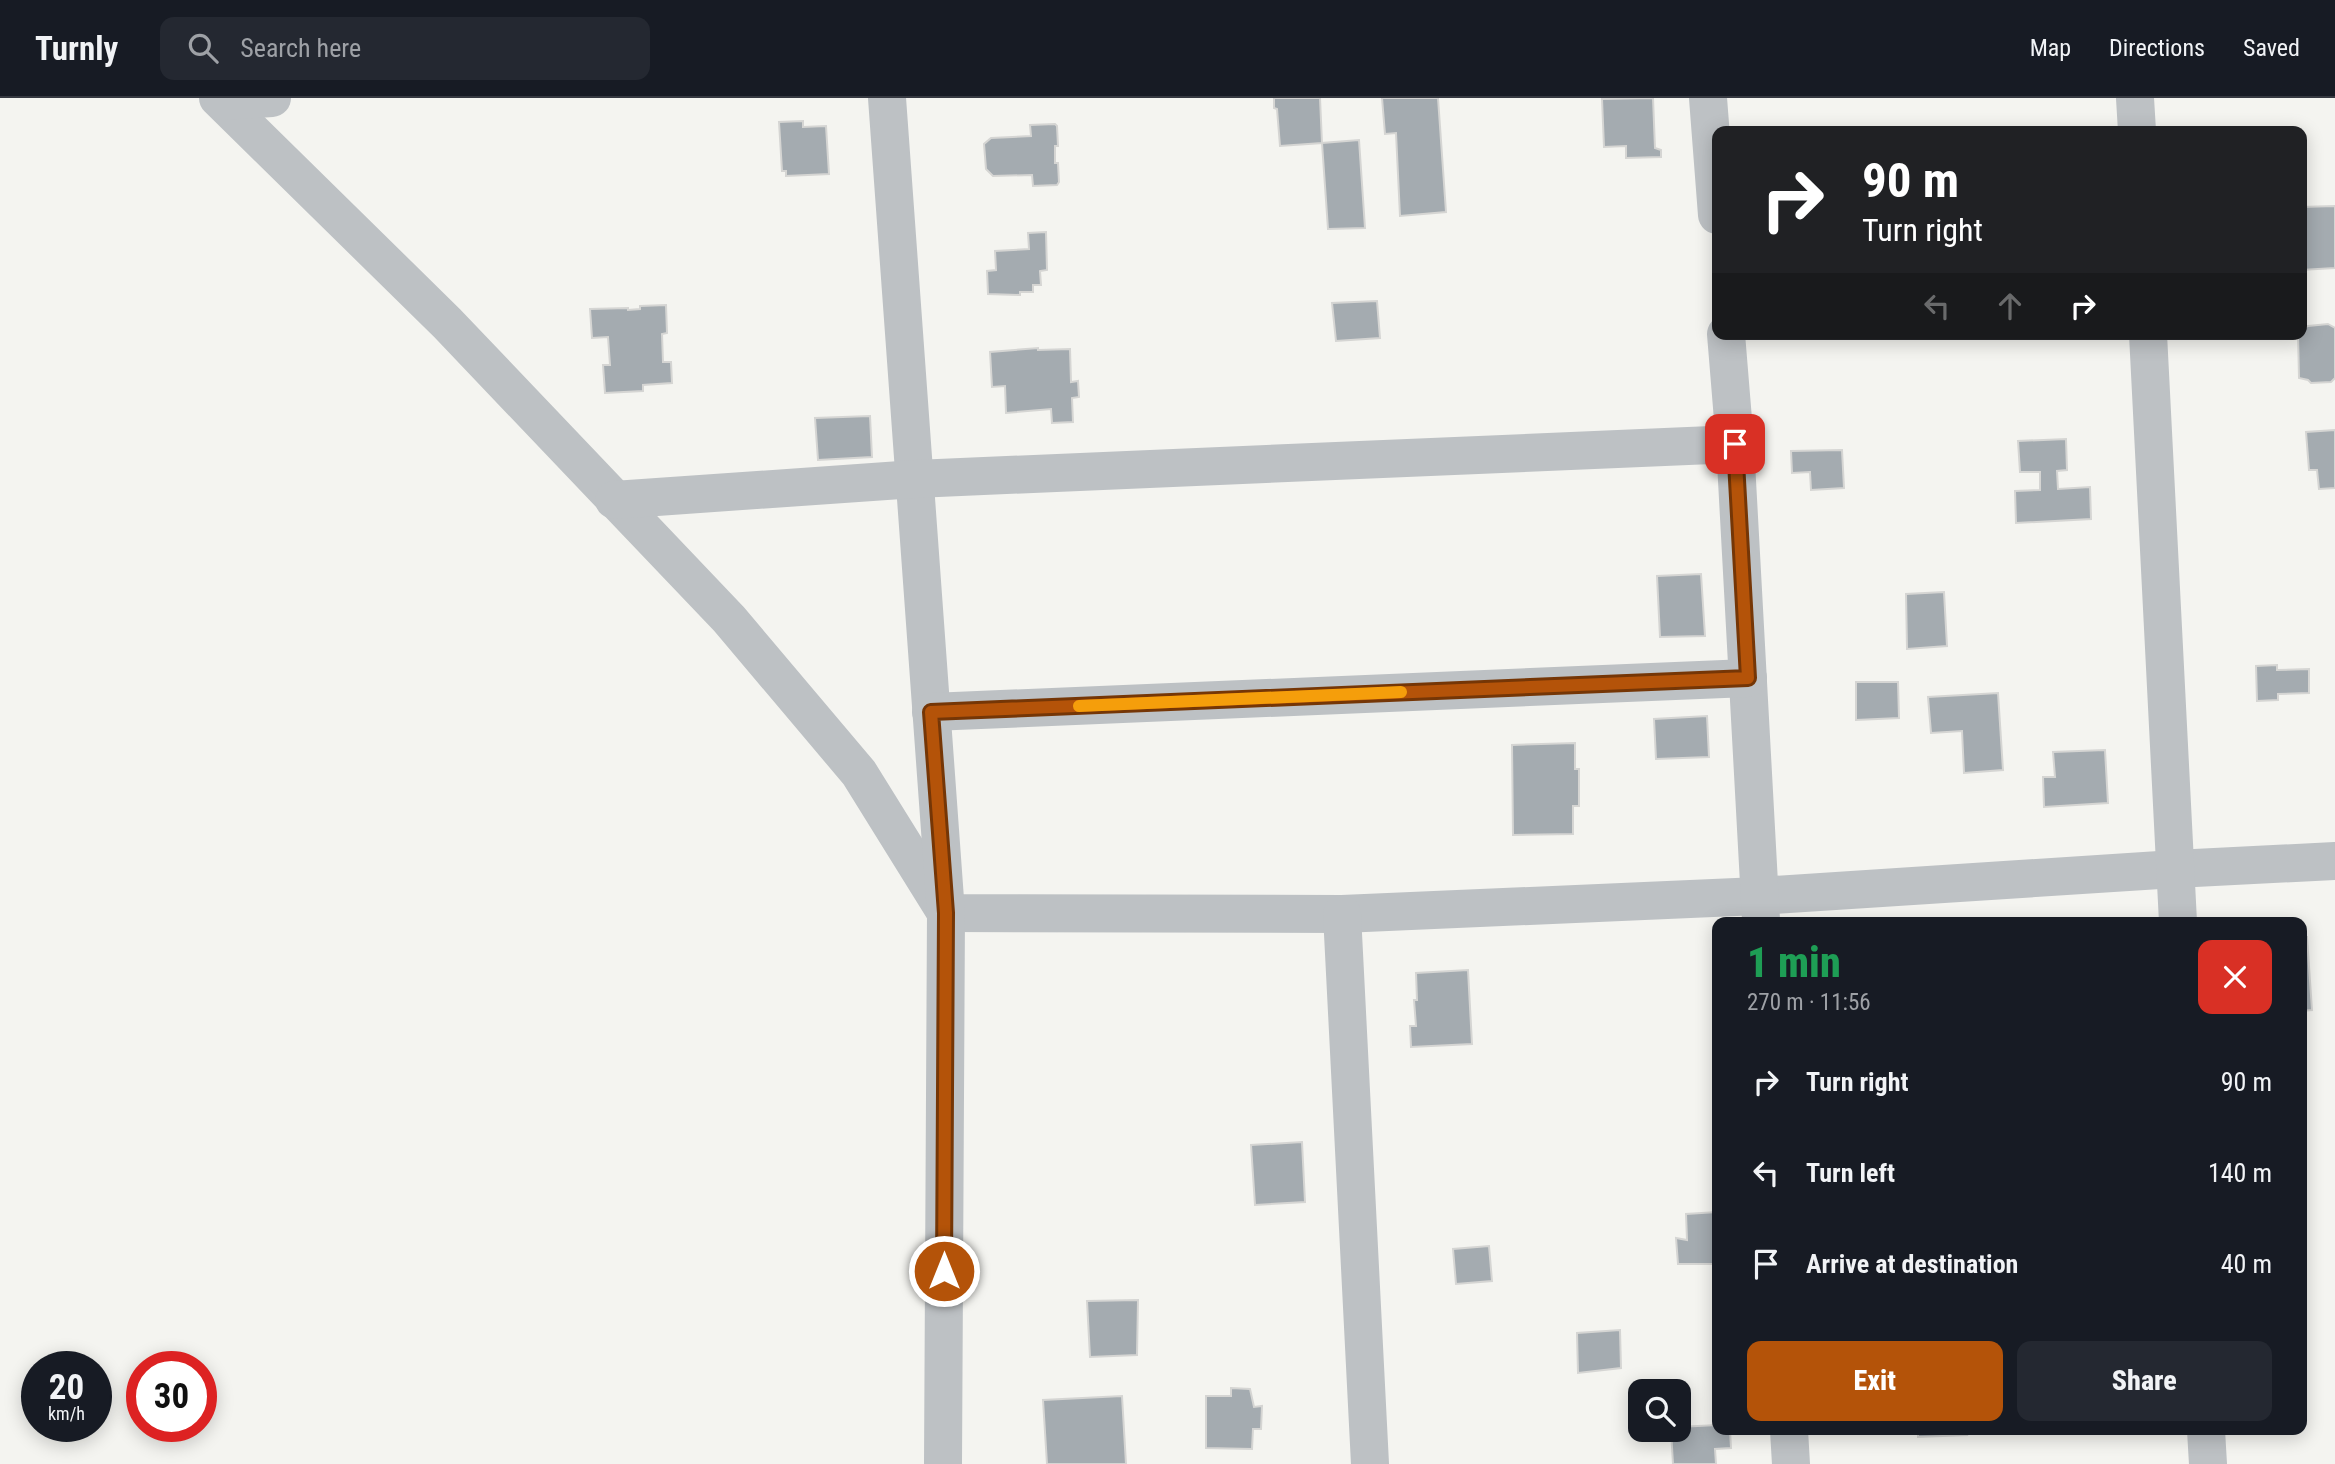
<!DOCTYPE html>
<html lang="en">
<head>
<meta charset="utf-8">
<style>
	:root { --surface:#171b24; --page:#242831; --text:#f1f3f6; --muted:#9ea1a6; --line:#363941; --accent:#b45309 }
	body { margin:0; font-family:"Roboto Condensed",sans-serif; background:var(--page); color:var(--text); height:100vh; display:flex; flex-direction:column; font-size:26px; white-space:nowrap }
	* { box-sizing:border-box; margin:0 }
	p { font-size:23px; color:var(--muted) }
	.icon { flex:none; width:38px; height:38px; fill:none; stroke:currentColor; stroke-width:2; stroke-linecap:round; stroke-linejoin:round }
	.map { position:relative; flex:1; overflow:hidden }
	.details { position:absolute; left:1712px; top:819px; width:595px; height:518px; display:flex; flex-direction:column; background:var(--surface); border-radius:14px; box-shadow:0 4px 18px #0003 }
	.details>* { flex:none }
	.banner { position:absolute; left:1712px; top:28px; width:595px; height:214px; border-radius:14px; box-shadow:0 4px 18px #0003; background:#202124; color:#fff; overflow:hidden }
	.tools { position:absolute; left:1628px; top:1281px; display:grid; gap:14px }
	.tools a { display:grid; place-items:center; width:63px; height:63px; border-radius:14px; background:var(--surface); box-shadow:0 4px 18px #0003; font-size:35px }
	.speed { position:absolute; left:21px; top:1253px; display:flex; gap:14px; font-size:35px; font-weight:700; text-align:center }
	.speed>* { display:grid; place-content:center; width:91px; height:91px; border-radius:50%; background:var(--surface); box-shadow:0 4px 18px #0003; line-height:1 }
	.speed small { font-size:18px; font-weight:400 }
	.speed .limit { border:10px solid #d22; background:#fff; color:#111 }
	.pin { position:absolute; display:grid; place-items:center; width:60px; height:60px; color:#fff; margin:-30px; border-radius:14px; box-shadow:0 4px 10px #0006 }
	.me { position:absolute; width:77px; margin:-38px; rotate:0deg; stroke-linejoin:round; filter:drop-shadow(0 0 5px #0008) }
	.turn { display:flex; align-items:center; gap:24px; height:147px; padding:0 35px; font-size:32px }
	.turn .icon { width:91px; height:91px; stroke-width:2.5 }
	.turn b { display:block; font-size:49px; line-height:60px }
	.lanes { display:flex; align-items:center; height:66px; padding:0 35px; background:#0003; justify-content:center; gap:35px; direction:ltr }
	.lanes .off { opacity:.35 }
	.round { display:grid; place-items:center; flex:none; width:74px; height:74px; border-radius:14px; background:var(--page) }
	.head { display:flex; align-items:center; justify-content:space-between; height:119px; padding:0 35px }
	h1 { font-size:42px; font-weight:800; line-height:52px; color:#1e9e55 }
	.action { display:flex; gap:14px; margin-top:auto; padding:14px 35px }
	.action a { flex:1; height:80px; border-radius:14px; background:var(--accent); color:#fff; font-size:28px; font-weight:800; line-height:80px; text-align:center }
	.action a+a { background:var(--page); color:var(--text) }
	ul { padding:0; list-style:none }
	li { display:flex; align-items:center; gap:21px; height:91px; padding:0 35px }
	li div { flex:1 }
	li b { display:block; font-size:26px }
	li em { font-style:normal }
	header { display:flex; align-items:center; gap:42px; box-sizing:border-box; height:98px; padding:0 35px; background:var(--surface); border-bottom:2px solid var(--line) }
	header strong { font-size:33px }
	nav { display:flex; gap:38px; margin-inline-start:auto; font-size:24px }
	.search { width:490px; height:63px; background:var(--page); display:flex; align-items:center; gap:18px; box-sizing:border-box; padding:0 24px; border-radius:14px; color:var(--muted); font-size:26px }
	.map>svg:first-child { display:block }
	.building { fill:#a4abb0; stroke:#d5d5d3; stroke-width:2 }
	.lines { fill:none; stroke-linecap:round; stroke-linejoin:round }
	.street { stroke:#bdc1c4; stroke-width:38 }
	.route-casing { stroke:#753606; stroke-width:18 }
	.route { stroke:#b45309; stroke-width:12 }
	.slow { stroke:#f59e0b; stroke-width:12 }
</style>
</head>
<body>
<header>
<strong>Turnly</strong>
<div class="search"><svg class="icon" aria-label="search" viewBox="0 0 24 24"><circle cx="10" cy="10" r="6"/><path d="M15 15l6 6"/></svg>Search here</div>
<nav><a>Map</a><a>Directions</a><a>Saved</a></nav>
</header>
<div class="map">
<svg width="2335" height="1366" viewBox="0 0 2335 1366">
	<rect width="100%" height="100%" fill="#f4f4f0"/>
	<g class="building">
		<path d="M1274 0H1320L1322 45 1280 48 1277 11 1274 10Z"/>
		<path d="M1382 0H1438L1446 114 1400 118 1396 35 1385 36Z"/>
		<path d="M1653 0 1655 50 1661 52V59L1626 60V48L1604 49 1602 1Z"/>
		<path d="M803 23V29L826 28 829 76 786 78V73H782L779 24Z"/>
		<path d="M1055 26 1057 28 1058 48H1055V65H1058L1059 84 1057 87 1033 88 1032 77 993 78 986 71 984 46 991 40 1031 38 1030 27Z"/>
		<path d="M1359 42 1365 130 1328 131 1322 45Z"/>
		<path d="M2335 108V170L2301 172V109Z"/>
		<path d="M1046 134 1047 172 1040 173 1041 187H1033V194H1020V197L988 196 987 173 996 172 995 153 1029 151 1028 135Z"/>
		<path d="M1377 203 1380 240 1336 243 1332 205Z"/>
		<path d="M666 207 667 235 662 236 663 264H671L672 285 643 287V293L605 295 603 267H610L608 239 592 240 590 211 628 210V212L640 211V208Z"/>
		<path d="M2328 226 2335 230V280L2331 284 2311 285 2308 282 2299 280 2298 236H2301V232L2308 228Z"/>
		<path d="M1038 250V252L1070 251 1071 284 1078 283 1079 299 1072 300 1073 324 1052 325 1051 311 1006 315 1005 288 992 289 990 254Z"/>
		<path d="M870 318 872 359 818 362 815 320Z"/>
		<path d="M2335 332V390L2319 391 2317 372H2309L2306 334Z"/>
		<path d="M2066 341 2067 372 2057 373 2058 391 2090 389 2091 421 2016 425 2015 393 2040 392V374H2020L2018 343Z"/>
		<path d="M1842 352 1844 390 1811 392 1810 374 1792 375 1791 353Z"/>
		<path d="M1701 476 1705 538 1660 539 1657 478Z"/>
		<path d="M1944 494 1947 548 1907 551 1906 496Z"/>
		<path d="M2277 567V572L2309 571V595L2278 596V602L2257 603 2256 568Z"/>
		<path d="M1856 584H1898L1899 620 1856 622Z"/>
		<path d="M1998 595 2003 672 1964 675 1962 633 1931 635 1928 599Z"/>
		<path d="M1707 618 1709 659 1656 661 1654 621Z"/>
		<path d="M1575 645V671H1579V708H1573V736L1513 737 1512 647Z"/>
		<path d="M2105 652 2108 705 2044 709 2043 679H2055L2053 654Z"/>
		<path d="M2301 839H2307L2312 912 2301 913Z"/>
		<path d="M1468 872 1472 946 1411 949 1410 928H1416L1414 902H1417L1416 875Z"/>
		<path d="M1302 1044 1305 1104 1255 1107 1251 1047Z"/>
		<path d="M1717 1114V1166H1678L1676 1140 1687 1142 1686 1116Z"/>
		<path d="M1489 1148 1492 1183 1456 1186 1453 1151Z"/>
		<path d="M1138 1202 1137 1257 1090 1259 1087 1203Z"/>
		<path d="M1620 1232 1621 1270 1578 1275 1577 1235Z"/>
		<path d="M1231 1290 1250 1291 1254 1309 1262 1308 1261 1331H1253L1252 1351 1206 1350V1298H1231Z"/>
		<path d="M1122 1298 1126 1366H1047L1043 1302Z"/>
		<path d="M1717 1327V1332H1730L1731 1350 1715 1351 1716 1366H1673L1671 1332H1678V1329Z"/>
		<path d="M1918 1332H1974L1975 1333 1966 1334 1967 1337 1918 1339Z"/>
	</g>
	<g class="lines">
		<g class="street">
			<path d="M218 0 447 225 729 521 859 675 946 815 1342 816 1759 798 2175 771 2335 763"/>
			<path d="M887 0 946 815 943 1366"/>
			<path d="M1708 0 1717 117"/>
			<path d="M2135 0 2137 33"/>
			<path d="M223 3 272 0"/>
			<path d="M1726 236 1735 346 1761 822"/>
			<path d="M2148 236 2178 824"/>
			<path d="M614 402 915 381 1735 346"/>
			<path d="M931 614 1748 580"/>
			<path d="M1342 816 1370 1366"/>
			<path d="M1789 1332 1791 1366"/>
			<path d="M2206 1332 2208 1366"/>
		</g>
	</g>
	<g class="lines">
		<g class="route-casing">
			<path id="route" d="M944 1173 946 815 931 614 1748 580 1735 346"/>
		</g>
		<use href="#route" class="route"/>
		<path class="slow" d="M1079 608 1401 594"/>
	</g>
</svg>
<div class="tools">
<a><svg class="icon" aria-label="search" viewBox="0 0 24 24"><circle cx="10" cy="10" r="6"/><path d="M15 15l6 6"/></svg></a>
</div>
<div class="speed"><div>20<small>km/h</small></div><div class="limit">30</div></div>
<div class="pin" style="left:1735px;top:346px;background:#d93025"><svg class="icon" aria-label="arrive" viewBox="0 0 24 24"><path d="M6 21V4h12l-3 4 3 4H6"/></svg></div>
<svg class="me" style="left:944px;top:1173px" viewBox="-20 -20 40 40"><circle r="17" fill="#b45309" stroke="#fff" stroke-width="3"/><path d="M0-11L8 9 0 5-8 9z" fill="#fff"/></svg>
<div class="banner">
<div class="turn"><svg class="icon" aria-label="right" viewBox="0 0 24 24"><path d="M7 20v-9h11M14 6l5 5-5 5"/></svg><div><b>90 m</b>Turn right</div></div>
<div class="lanes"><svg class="icon off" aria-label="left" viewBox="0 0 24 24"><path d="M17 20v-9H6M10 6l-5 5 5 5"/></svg><svg class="icon off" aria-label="ahead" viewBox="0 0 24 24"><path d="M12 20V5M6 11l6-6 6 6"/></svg><svg class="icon" aria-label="right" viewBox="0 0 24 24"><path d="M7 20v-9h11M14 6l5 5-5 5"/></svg></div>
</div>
<section class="details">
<div class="head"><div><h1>1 min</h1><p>270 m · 11:56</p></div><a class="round" style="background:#d93025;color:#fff"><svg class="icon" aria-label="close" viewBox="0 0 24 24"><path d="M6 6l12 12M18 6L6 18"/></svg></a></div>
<ul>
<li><svg class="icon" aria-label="right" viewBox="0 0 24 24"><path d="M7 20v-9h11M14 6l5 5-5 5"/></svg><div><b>Turn right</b></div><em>90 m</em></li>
<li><svg class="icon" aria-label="left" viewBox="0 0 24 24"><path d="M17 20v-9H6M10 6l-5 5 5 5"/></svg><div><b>Turn left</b></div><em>140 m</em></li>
<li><svg class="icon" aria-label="arrive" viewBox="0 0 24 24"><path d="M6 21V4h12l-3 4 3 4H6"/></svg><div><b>Arrive at destination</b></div><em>40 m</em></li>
</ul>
<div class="action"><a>Exit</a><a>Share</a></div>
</section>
</div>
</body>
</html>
